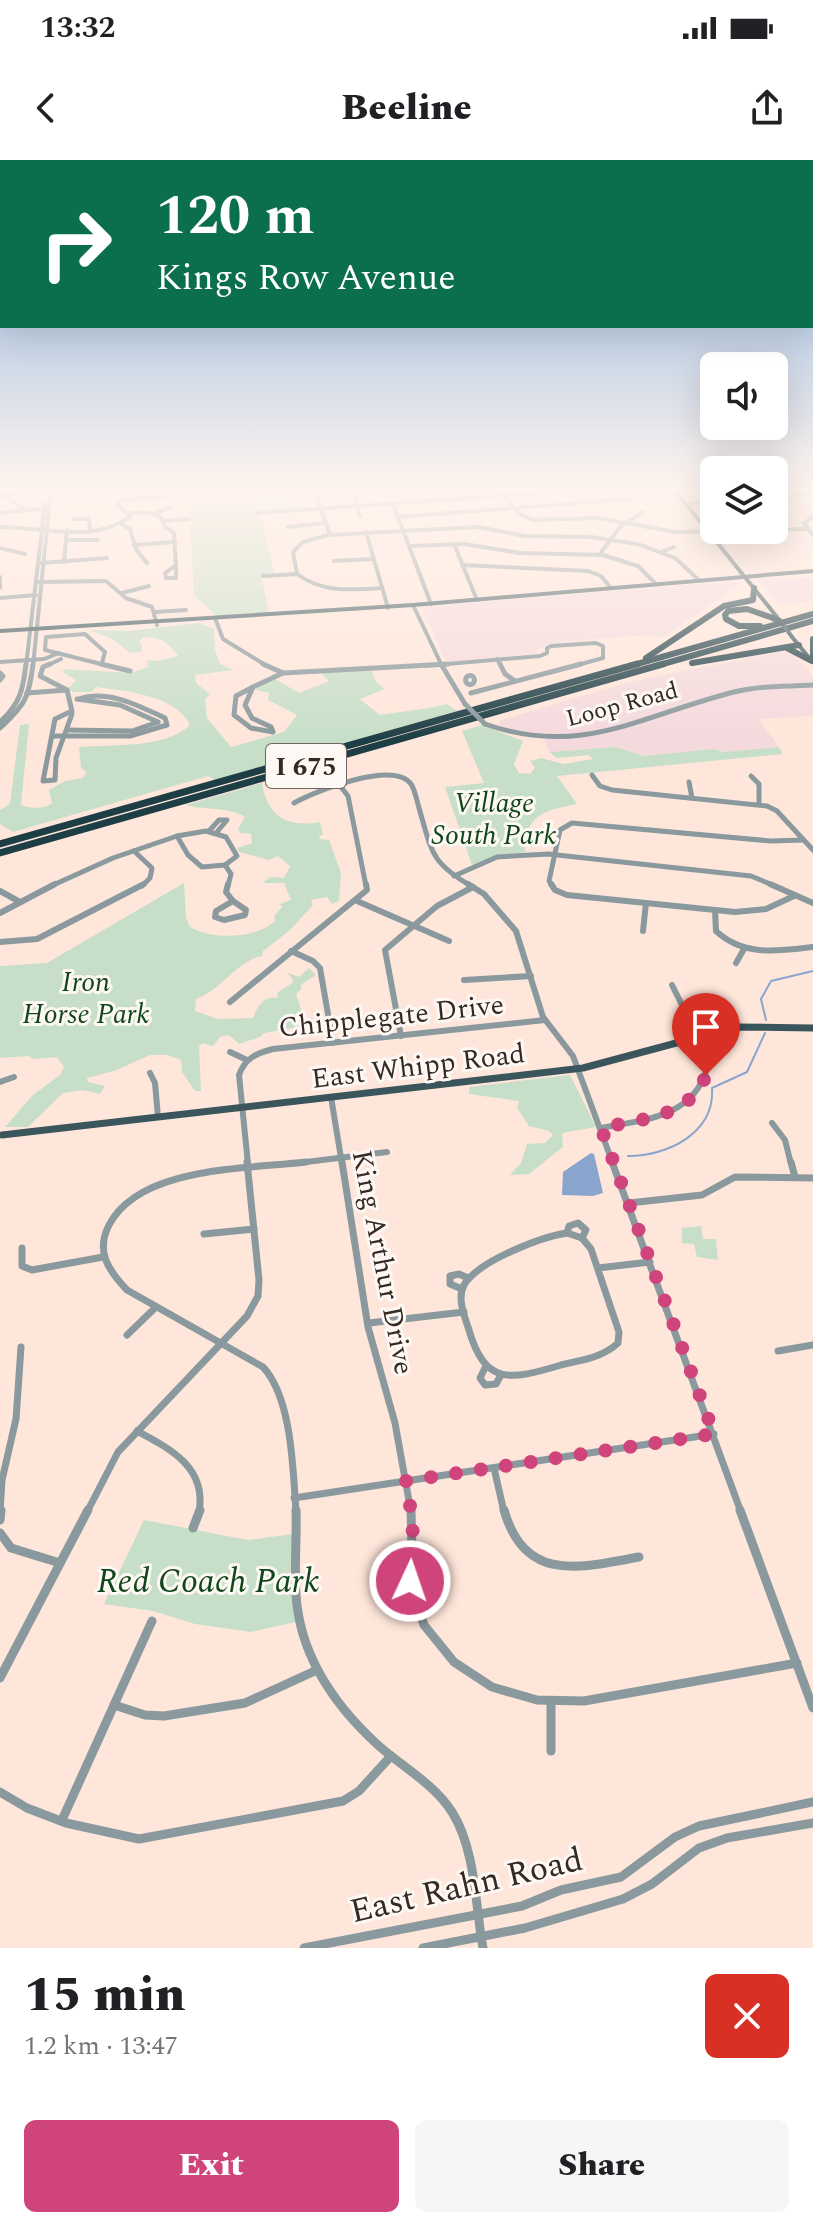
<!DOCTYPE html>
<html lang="en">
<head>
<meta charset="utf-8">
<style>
	:root { --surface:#fff; --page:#f6f6f6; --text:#202124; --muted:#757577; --accent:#cf457b }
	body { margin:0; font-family:Spectral,serif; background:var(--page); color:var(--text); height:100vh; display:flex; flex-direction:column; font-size:30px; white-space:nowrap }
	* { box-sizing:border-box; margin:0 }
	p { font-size:26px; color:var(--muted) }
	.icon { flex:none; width:44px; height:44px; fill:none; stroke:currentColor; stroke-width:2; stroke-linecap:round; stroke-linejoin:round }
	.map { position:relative; height:1788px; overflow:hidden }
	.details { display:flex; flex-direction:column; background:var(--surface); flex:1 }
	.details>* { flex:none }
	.guide { position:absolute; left:0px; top:0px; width:814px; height:168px; box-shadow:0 8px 32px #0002; background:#0b6e4f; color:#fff; overflow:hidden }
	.fabs { position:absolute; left:700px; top:192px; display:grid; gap:16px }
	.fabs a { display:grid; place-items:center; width:88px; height:88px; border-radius:12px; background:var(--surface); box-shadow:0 8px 32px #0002; font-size:40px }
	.pin { position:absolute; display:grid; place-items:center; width:68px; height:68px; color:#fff; margin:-82px -34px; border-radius:50% 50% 50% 0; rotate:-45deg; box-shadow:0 0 8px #0007 }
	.pin .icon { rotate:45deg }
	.me { position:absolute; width:88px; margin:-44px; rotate:3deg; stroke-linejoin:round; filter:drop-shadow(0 0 6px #0008) }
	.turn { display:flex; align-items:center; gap:28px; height:168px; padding:0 24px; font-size:36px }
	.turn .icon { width:104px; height:104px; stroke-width:2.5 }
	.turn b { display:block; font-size:56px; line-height:68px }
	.round { display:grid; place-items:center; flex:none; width:84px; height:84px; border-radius:12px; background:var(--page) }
	.overview { display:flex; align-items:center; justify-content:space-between; height:136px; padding:0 24px }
	h1 { font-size:48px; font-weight:800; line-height:60px }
	.primary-button { display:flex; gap:16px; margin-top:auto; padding:16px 24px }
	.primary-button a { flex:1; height:92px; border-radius:12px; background:var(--accent); color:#fff; font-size:32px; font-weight:800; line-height:92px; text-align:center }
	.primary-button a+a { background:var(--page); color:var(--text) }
	.status { display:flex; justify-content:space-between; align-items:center; height:56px; padding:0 40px; background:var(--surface); direction:ltr }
	.status svg { height:22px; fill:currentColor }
	header { display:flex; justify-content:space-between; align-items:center; height:104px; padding:0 24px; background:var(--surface); font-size:36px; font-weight:800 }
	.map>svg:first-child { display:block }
	.commercial { fill:#f5dadd }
	.green { fill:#c7dfc8 }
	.water { fill:#8aa5cd }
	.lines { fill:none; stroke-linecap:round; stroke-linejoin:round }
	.stream { stroke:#8aa5cd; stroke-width:2 }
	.minor-far4 { stroke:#8a999d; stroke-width:4 }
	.minor-far3 { stroke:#8a999d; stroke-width:5 }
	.minor-far2 { stroke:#8a999d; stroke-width:6 }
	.minor-far1 { stroke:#8a999d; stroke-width:7 }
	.minor { stroke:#8a999d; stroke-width:9 }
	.major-far1 { stroke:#3b555c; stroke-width:4 }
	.major { stroke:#3b555c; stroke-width:7 }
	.highway-far1 { stroke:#1e3e46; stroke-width:6 }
	.highway { stroke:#1e3e46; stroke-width:7 }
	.minor-bridge { stroke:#8a999d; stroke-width:5 }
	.major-bridge { stroke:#3b555c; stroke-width:4 }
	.highway-bridge { stroke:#1e3e46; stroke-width:6 }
	.route { stroke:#cf457b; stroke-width:14; stroke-dasharray:0 25.2 }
	.labels { text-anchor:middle; stroke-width:6; stroke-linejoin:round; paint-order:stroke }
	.far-street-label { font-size:24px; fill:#342923; stroke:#fef8f5 }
	.shield { fill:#fef8f5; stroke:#716762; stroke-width:2 }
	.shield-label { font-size:26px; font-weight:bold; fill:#342923 }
	.park-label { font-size:28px; font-style:italic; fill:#0f4718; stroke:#fef8f5 }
	.street-label { font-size:28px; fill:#342923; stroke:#fef8f5 }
	.near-park-label { font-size:34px; font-style:italic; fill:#0f4718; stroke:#fef8f5 }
	.near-street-label { font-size:34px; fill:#342923; stroke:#fef8f5 }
</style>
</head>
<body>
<div class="status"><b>13:32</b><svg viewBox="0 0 49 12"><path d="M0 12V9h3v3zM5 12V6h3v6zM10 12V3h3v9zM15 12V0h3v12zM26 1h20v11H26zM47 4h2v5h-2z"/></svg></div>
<header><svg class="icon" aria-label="back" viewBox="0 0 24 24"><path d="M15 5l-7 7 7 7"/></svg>Beeline<svg class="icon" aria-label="share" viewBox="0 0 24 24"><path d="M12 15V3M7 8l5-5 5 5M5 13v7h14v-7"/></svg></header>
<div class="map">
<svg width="813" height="1788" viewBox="0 0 813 1788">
	<rect width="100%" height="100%" fill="#ffe6da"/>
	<g class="commercial">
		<path d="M813 418V441L780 445 758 420Z"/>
		<path d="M735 421 738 426 663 477 632 476 549 483 536 490 537 493 446 502 422 447Z"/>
		<path d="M786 491 791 492 813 516V556L758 559 779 587 724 592 713 589 643 596 616 587 549 592 544 576 519 573 499 565 501 560 633 521Z"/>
	</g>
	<g class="green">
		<path d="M244 329H268L300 340 302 350 260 353 275 415 261 416 269 453 216 456 194 435 189 343 198 338 199 342H204L203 338 209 337 211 342 250 340Z"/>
		<path d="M199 463 214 469 215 490 220 504 233 510 195 515 196 523 210 534 205 540 207 558 231 587 284 572 297 555 268 540 269 533 256 530 257 527 275 519 299 533 329 521 318 511H372L376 522 385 529 360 539 380 555C403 551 424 550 447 544L457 551 215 620 208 616 13 672 0 664V650L10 644 20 565 29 564 21 645C30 649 45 649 52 643L49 630 65 621 83 618 86 612 81 608 79 587C112 584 165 589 190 565 176 535 125 531 96 527L91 532H72L69 528 76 520 62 512 65 509 131 513 148 507 147 500 157 501 178 496C168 482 162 478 144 477L139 481 142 485 141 492 130 493 112 479 90 470 128 471Z"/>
		<path d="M482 565 523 581 514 604 519 613 530 614 535 608 530 601 541 598 564 604 593 599 588 595 557 598 549 592 616 587 643 596 713 589 724 592 779 587 783 594 557 616 577 644C545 650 525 654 525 692L501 695 472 705 445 627 484 623 462 571Z"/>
		<path d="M262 623C267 656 287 668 320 662L323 675 319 676 320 679 329 680 341 713 339 741 332 744 327 737 311 740 313 745 289 771 263 791 262 796C235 802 224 828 196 839L195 851 218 859 253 858C258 847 262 836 277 838L278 832 294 822 288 813 299 817 309 808 316 815 301 825V829L296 834 304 859 315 860 316 864 264 873 260 877 239 884 229 875 220 877 213 886 202 883 199 886 201 931H195L182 912 181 900 167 895H150L117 910 87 918 88 922 105 926 100 934 83 930 63 933 28 967H5L33 935 60 915 64 907 57 897 34 899 29 896 0 898V806L47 803 184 723 186 758 190 767C212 780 253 779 274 762L275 755 282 747 280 744 291 740 284 723H262L271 717 284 718 290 706 278 696 269 700 239 692 237 688 252 683 251 674 240 673 238 669 245 657C227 646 206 651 186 645Z"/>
		<path d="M570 915 596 967 562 973 563 987 529 1014 510 1015 521 1003 527 984 545 983 553 975 549 971 529 966 517 948 519 941 469 934V927Z"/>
		<path d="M701 1066 703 1079H716L718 1100 697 1097 694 1084 682 1083V1068Z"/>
		<path d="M144 1360 248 1380 293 1374 290 1414 296 1462 251 1472 195 1464 153 1451 104 1444Z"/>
	</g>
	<path class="water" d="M591 993 594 994 603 1033 593 1036 562 1035 563 1012Z"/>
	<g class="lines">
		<g class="stream">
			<path d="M766 860 761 839 771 821 813 811"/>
			<path d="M628 996C668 996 715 973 712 928L747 912 765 873"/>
		</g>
		<g class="minor-far4">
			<path d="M297 329 317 337 330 375"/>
			<path d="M352 329 360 356"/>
			<path d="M444 329 463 334 469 339"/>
			<path d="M500 329 519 354 533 360 598 358 676 372 807 369"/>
			<path d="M0 334 26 350"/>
			<path d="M5 337 20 332"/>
			<path d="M774 338 813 334"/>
			<path d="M393 344 431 444"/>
			<path d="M686 344 714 342"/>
			<path d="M0 353 48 348"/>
			<path d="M130 353H149L161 357 165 367 174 373 176 405"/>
			<path d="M257 353 599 329"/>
			<path d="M154 354 170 347"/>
			<path d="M397 357 629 339 636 336 631 329"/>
			<path d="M813 357 804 363 813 375"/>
			<path d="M74 359H89L90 368"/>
			<path d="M163 361 188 359"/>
			<path d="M121 364 130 369 136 389 147 403"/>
			<path d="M0 367C42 367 94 384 131 356L117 345 120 340 173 336"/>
			<path d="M287 367 325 363"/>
			<path d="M366 372 388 448"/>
			<path d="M66 380H98"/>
			<path d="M454 384 477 440"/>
			<path d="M134 385 175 382"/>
			<path d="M411 386 464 384 520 393 603 395 638 406 656 424"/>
			<path d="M0 388 25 394"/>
			<path d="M661 392 674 387"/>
			<path d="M599 395 620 367 643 352"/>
			<path d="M334 401 373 399"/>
			<path d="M64 402 67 370"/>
			<path d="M41 403 107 398"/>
			<path d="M176 405V418H166L165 413Z"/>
			<path d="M462 405 588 411 601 416 611 428"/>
			<path d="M263 416 297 414"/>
			<path d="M0 417V428"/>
			<path d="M39 422 106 421 126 438 152 447 157 465"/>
			<path d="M382 428C352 430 322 433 297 414L293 392 303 382 328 375 478 367 525 376 591 377 638 384 675 398 700 421"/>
			<path d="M122 433 149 426"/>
			<path d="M0 438 36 435"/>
			<path d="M413 445 442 506"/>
			<path d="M156 452 186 450"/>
			<path d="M215 458 223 479 267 506"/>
			<path d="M497 499 501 506"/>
			<path d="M0 502 44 499 59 493"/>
			<path d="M102 503 105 492 85 474 46 477 45 490 109 506"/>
			<path d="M26 506 45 344"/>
			<path d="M33 506 51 329"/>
			<path d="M46 506 61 499"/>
			<path d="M424 506 540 496 547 493V488L551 486 596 483 603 486V498L574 506"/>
		</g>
		<g class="minor-far3">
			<path d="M50 504 43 507 40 516 67 530"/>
			<path d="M101 504 130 511"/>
			<path d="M263 504 283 513 448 504"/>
			<path d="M441 504 465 544"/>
			<path d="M500 504 505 514 515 521"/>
			<path d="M0 513 3 516 0 520"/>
			<circle cx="470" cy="520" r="4.5"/>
			<path d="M253 527 245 545 252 558 271 567 273 572 251 568 234 555 236 536Z"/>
			<path d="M253 527 283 513"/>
			<path d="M67 530 72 551 55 559 43 621 55 620 56 598 72 554"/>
			<path d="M27 533 67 530"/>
			<path d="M471 533 581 504"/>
			<path d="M77 539 120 545 158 562"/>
			<path d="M0 562C20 544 23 530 26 504"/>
			<path d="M485 564C582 598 642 555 734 532 759 526 787 526 813 525"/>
			<path d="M0 568C25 545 29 538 33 504"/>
			<path d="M67 570 132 571 158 562"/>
			<path d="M53 576H130L167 565 165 558C139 546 108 529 79 539"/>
			<path d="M592 615 600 626 612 630 767 646 777 651 813 690"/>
			<path d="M751 616 759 624V644"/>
			<path d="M689 622 692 638"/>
			<path d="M341 627 348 636 366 726"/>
			<path d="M294 643C315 631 394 600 411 624 415 630 417 641 419 648 432 692 430 702 471 726"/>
			<path d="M206 671 226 677 237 696 225 705 202 707 188 695 177 676Z"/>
			<path d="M209 671 219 660H227L217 672"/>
			<path d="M134 691 152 708 150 718 142 726"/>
			<path d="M225 705 231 714 228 726"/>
			<path d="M454 716 497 697 548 694 751 716 775 726"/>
			<path d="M51 726 113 698 177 676"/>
			<path d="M553 726 549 721 560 670 572 663 771 681 803 680"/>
		</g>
		<g class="minor-far2">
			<path d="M228 724 226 732 233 741"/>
			<path d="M468 724 484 734 516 771 543 857 573 896 613 1004"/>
			<path d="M551 724 555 730 567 735 735 752 766 749 794 736"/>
			<path d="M770 724 813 743"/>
			<path d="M0 731 20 742"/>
			<path d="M233 741 246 750 245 755 224 760 215 757 216 751Z"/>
			<path d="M357 741 449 781"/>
			<path d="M715 750 716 771C744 797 778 791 813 787"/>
			<path d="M0 753 55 724"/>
			<path d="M643 771 646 743"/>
			<path d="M0 782 37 779 144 724"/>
			<path d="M291 791 313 801 320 808 333 883"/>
			<path d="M736 803 744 789"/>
			<path d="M464 820 531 816"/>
			<path d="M672 825 697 875"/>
			<path d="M230 842 367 730 366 724"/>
			<path d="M401 876 385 790 437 746 473 727"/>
			<path d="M230 892 247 900"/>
			<path d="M150 913 155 923 158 957"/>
			<path d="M0 922 14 917"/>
			<path d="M331 937 342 1004"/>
			<path d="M772 963 785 980 791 1004"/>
			<path d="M601 968C644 960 694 957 707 908"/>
			<path d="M248 1004 239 915C245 898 257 893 273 889L545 860"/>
			<path d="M290 1004 387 992"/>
		</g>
		<g class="minor-far1">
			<path d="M342 1002 368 1167 395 1263 411 1352"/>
			<path d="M612 1002 741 1352"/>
			<path d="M791 1002 795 1017"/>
			<path d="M629 1043 702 1035 735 1017 813 1018"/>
			<path d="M567 1073 582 1078 591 1089 619 1172 618 1183C602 1198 581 1200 561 1205 510 1220 485 1227 468 1167 464 1155 457 1138 464 1125 478 1101 541 1077 567 1073Z"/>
			<path d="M567 1073 569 1066 578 1063 586 1070 582 1078"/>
			<path d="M204 1074 254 1069"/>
			<path d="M22 1088V1106L32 1110 103 1097"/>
			<path d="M598 1108 650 1102"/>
			<path d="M462 1129 450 1124V1116L459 1114 468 1118"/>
			<path d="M369 1163 464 1152"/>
			<path d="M127 1175 156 1147"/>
			<path d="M778 1191 813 1185"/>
			<path d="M485 1208 480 1218 485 1225 496 1224 501 1215"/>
			<path d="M137 1271C171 1289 207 1308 199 1352"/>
			<path d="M494 1308 504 1352"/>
			<path d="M294 1338 714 1274"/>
			<path d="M0 1352 2 1320 16 1259 21 1187"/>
			<path d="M87 1352 118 1292 247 1156 258 1136 259 1120 247 1002"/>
			<path d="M296 1352C293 1310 292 1238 263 1207L127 1130C109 1111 95 1092 109 1065 140 1006 248 1009 306 1002"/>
		</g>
		<g class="minor">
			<path d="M296 1350C297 1378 294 1407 296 1435 300 1496 336 1547 379 1586 403 1607 435 1625 452 1652 476 1690 475 1745 483 1788"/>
			<path d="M411 1350 413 1432 424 1465 454 1502 492 1527 537 1540 584 1541 797 1503"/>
			<path d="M504 1350C525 1423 579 1408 639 1397"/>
			<path d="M740 1350 813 1548"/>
			<path d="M0 1360 1 1350"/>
			<path d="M193 1368 200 1350"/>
			<path d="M0 1373 11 1388 60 1403"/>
			<path d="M0 1518 88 1350"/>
			<path d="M551 1543V1591"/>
			<path d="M114 1545 145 1555 164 1556 245 1543 317 1510"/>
			<path d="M0 1632 27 1648 66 1663 139 1679 343 1641 359 1631 391 1596"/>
			<path d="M62 1660 152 1461"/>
			<path d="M304 1788 522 1746 561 1730 621 1717 675 1677 699 1666 813 1642"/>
			<path d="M423 1788 525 1768 623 1739 652 1724 699 1688 727 1678 813 1663"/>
		</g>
		<g class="major-far1">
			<path d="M674 329 777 457"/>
			<path d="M0 471 413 445 813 411"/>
			<path d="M792 477 811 500"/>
		</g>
		<path class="major" d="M2 975 583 908 736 867 813 868"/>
		<g class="highway-far1">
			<path d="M760 466H739L726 459 725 455 728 451 747 449 773 458"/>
			<path d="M813 479V497"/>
			<path d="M787 488 812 501"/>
			<path d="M646 498 724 446 753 440 754 428"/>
			<path d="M692 503 799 485"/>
			<path d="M630 506 813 454"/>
			<path d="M656 506 813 461"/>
		</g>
		<g class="highway">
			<path d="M0 684 637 504"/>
			<path d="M0 693 663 504"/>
		</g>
		<path class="minor-bridge" d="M465 544 485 564"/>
		<path class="major-bridge" d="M779 459 792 477"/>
		<path class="highway-bridge" d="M773 458 782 463"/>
	</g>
	<linearGradient id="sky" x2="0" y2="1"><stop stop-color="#82aedd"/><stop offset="0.57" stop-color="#fff4ee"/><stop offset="1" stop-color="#fff4ee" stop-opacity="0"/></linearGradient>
	<rect width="813" height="579" fill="url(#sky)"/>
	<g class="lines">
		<path class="route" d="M410 1421 413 1364 406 1321 714 1274 601 968C640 959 690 958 706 915"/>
	</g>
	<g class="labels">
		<g class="far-street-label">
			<text transform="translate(622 544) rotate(-15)" y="8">Loop Road</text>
		</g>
		<rect class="shield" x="266" y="584" width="80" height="44" rx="6"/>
		<g class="shield-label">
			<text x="306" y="615">I 675</text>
		</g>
		<g class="park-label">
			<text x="494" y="652">Village<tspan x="494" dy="32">South Park</tspan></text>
			<text x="86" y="831">Iron<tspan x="86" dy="32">Horse Park</tspan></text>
		</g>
		<g class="street-label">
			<text transform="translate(391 855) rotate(-6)" y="10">Chipplegate Drive</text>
			<text transform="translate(418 905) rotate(-7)" y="10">East Whipp Road</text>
			<text transform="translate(384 1102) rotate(79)" y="10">King Arthur Drive</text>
		</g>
		<g class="near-park-label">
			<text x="208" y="1432">Red Coach Park</text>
		</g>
		<g class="near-street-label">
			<text transform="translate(466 1724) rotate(-13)" y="12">East Rahn Road</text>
		</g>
	</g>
</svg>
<div class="fabs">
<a><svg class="icon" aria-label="sound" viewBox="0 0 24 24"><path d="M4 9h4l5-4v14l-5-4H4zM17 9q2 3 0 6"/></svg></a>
<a><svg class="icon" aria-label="layers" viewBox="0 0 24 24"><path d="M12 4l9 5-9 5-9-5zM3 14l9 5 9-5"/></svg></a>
</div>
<div class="pin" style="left:706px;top:915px;background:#d93025"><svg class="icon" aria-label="arrive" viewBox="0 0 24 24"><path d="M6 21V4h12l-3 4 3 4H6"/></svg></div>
<svg class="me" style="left:410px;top:1421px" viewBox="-20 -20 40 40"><circle r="17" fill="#cf457b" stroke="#fff" stroke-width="3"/><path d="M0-11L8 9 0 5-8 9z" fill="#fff"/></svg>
<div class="guide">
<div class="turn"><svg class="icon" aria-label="right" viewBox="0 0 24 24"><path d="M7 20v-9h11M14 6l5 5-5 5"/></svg><div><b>120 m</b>Kings Row Avenue</div></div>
</div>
</div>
<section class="details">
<div class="overview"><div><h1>15 min</h1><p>1.2 km · 13:47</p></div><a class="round" style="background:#d93025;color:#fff"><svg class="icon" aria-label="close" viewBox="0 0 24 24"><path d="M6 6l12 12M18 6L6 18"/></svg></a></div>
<div class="primary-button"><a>Exit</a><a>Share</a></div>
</section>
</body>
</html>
